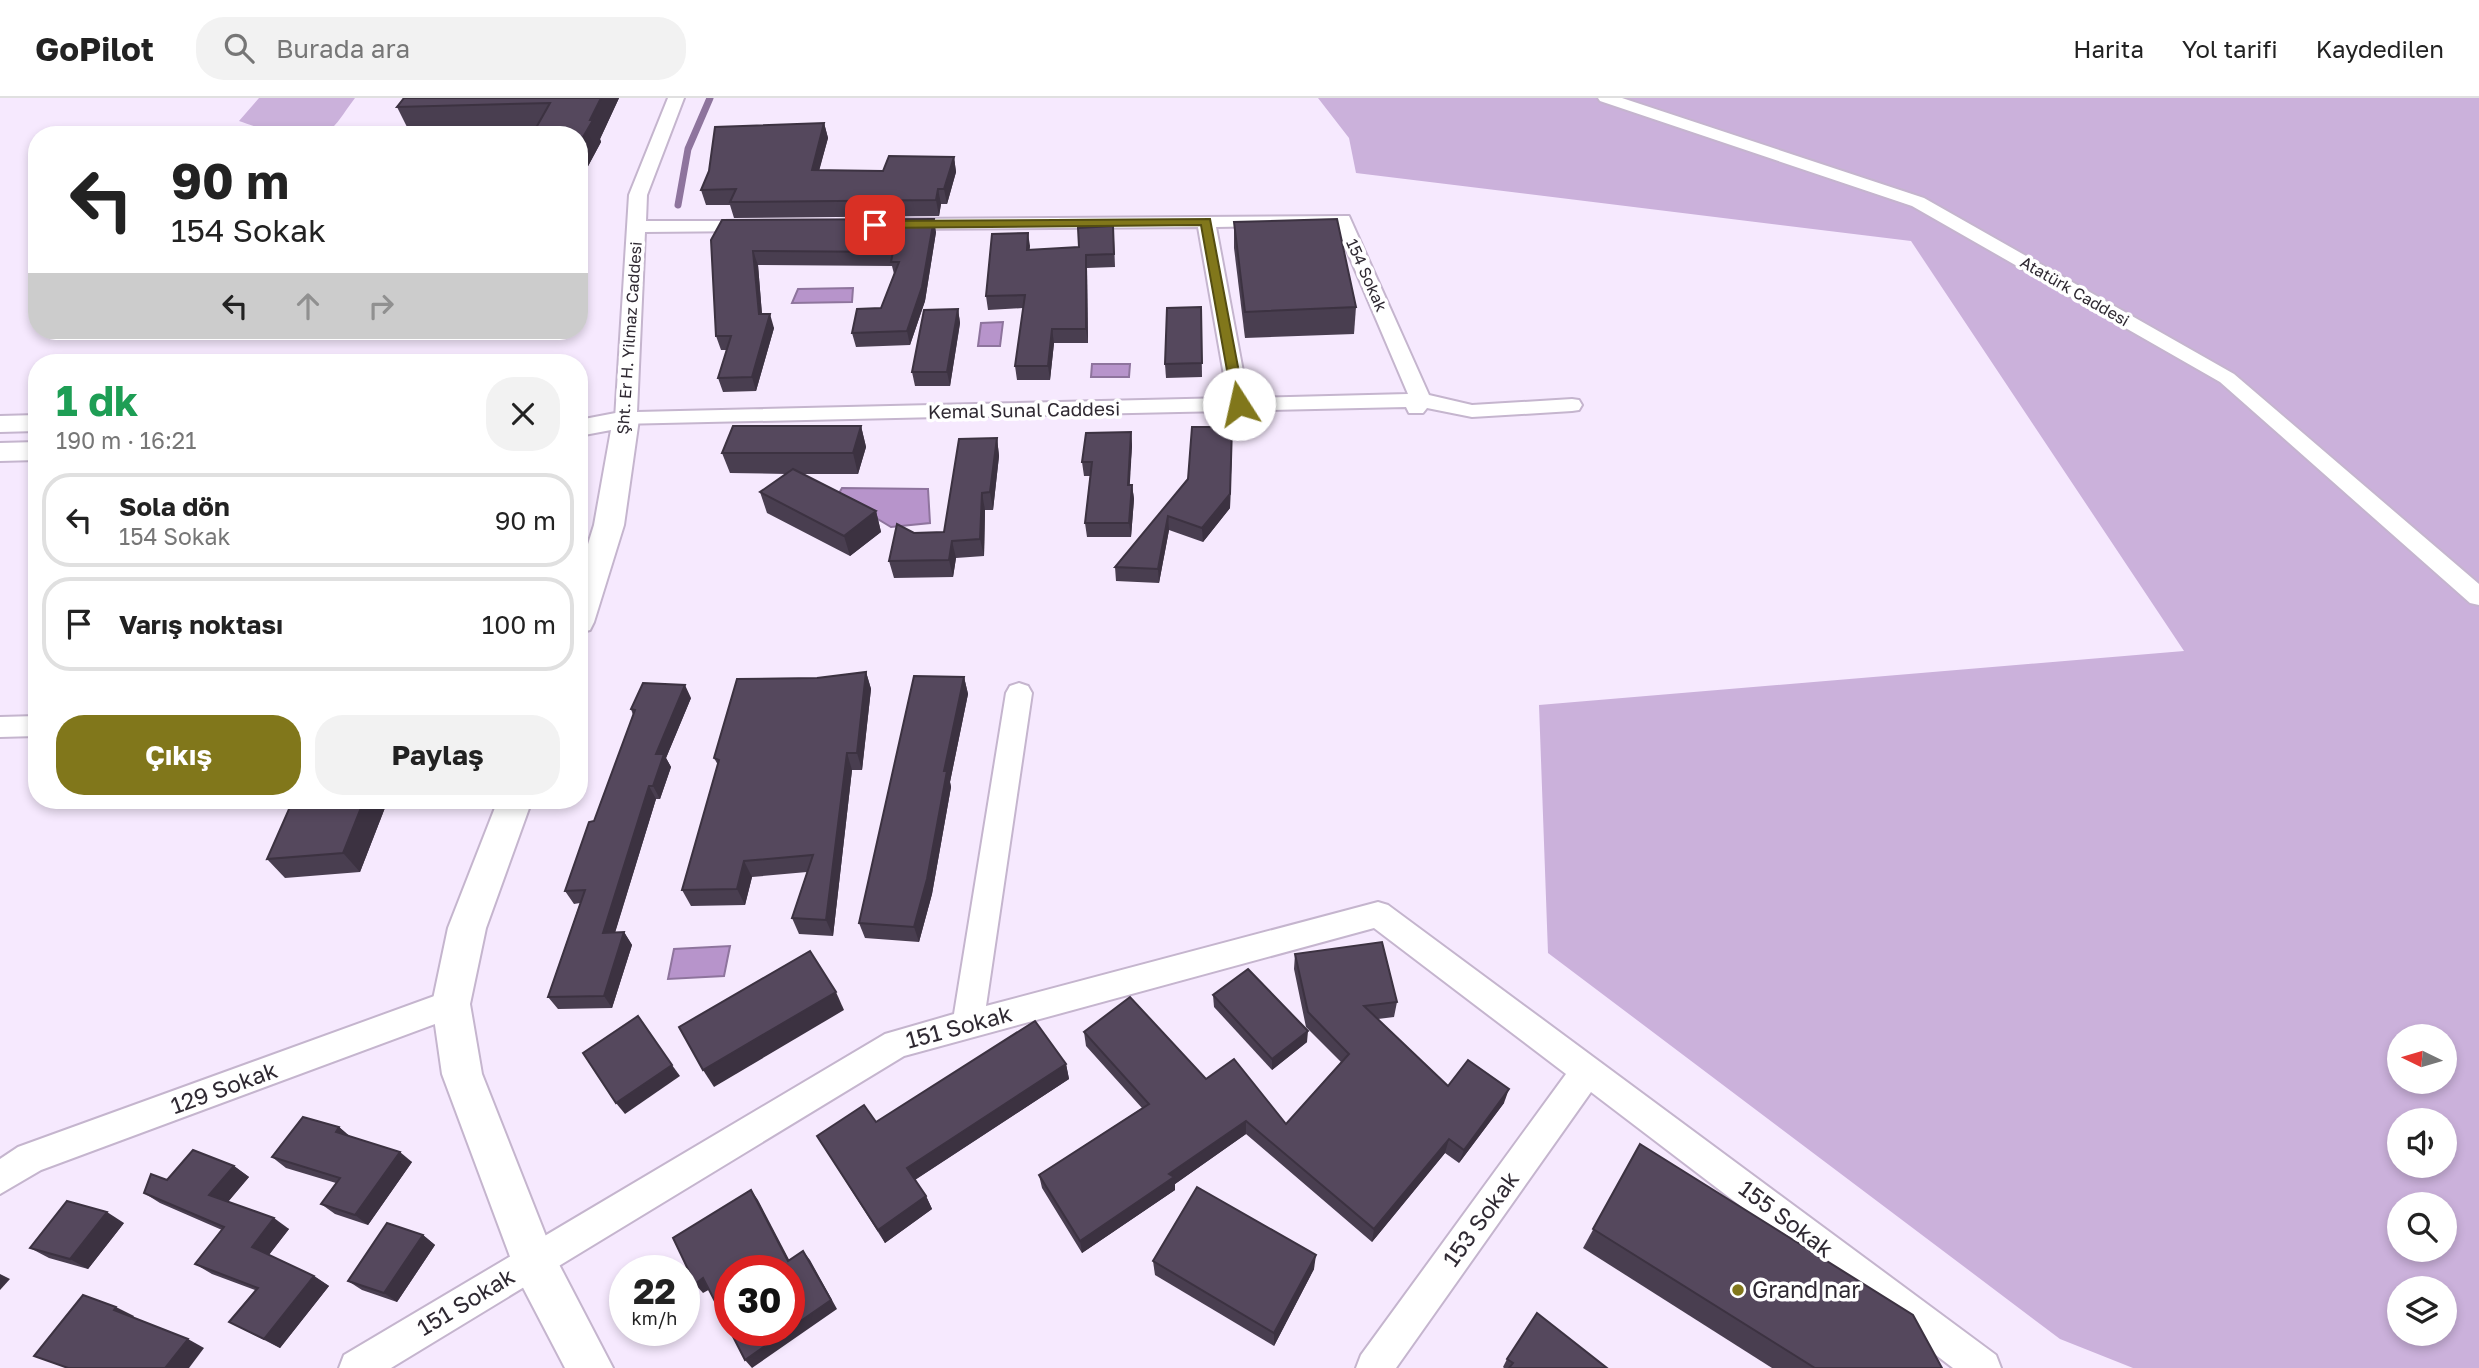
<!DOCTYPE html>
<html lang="tr">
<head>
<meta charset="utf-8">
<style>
	:root { --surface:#fff; --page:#f2f2f2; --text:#222; --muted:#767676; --line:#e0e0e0; --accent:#81771b }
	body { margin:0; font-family:"Golos Text",sans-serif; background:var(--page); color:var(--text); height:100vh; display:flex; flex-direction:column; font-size:26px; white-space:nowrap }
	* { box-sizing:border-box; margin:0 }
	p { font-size:23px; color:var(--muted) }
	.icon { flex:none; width:38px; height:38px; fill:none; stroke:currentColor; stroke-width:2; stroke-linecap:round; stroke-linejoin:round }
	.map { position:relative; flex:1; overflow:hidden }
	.side { position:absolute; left:28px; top:256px; width:560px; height:455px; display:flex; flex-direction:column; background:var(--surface); border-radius:28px; box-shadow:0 4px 10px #0003 }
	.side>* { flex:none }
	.hud { position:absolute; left:28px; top:28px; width:560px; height:214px; border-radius:28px; box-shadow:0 4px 10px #0003; background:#fff; color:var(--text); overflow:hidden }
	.needle { width:46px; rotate:275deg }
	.fabs { position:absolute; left:2387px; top:926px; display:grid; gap:14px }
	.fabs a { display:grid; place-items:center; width:70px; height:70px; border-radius:50%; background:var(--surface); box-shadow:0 4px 10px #0003; font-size:35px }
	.speed { position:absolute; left:609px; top:1157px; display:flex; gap:14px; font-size:35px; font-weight:700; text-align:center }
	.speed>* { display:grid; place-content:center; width:91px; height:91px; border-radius:50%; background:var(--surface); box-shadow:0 4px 10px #0003; line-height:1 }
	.speed small { font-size:18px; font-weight:400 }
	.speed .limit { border:10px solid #d22; background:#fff; color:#111 }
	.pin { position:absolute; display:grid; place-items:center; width:60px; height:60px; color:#fff; margin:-30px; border-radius:14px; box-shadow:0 4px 10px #0006 }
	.me { position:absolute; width:77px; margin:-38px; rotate:350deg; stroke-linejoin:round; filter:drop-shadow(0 0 5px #0008) }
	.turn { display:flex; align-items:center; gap:24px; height:147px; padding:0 28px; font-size:32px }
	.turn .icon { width:91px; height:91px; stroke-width:2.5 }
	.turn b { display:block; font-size:49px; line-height:60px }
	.lanes { display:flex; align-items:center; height:66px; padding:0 28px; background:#0003; justify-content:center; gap:35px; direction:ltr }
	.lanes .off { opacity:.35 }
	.round { display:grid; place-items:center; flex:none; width:74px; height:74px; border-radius:28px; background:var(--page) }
	.overview { display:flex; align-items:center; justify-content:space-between; height:119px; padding:0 28px }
	h1 { font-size:42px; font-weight:700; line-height:52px; color:#1e9e55 }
	.primary-button { display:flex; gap:14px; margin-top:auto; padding:14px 28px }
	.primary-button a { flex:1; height:80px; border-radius:28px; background:var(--accent); color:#fff; font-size:28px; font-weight:700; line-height:80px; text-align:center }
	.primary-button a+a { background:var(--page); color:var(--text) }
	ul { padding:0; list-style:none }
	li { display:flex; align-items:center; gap:21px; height:94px; margin:0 14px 10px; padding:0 14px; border:4px solid var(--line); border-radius:28px }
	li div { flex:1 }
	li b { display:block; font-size:26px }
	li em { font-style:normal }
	header { display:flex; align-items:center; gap:42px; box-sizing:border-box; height:98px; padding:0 35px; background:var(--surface); border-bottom:2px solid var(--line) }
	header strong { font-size:33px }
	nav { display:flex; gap:38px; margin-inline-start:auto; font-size:24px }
	.search { width:490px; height:63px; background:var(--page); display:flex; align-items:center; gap:18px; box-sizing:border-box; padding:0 24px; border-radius:28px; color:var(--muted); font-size:26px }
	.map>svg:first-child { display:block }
	.green { fill:#cbb1db; fill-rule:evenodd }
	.water { fill:#b794cb; stroke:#8e749d; stroke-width:2 }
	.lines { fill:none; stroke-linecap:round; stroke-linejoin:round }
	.stream { stroke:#8e749d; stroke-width:7 }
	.minor-casing { stroke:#c5b5ce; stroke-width:4 }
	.tertiary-casing { stroke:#c5b5ce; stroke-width:4 }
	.minor { fill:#fff; fill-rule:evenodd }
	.tertiary { fill:#fff; fill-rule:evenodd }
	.wall { fill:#493e50 }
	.shaded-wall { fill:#3c3241 }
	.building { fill:#55485d; stroke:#3c3241; stroke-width:2 }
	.route { fill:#81771b; stroke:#544d12; stroke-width:2 }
	.poi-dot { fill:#81771b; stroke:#fff; stroke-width:2.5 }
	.labels { text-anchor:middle; stroke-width:7; stroke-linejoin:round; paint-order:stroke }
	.far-street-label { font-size:16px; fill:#2f2932; stroke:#fff }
	.street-label { font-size:19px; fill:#2f2932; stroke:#fff }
	.near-street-label { font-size:23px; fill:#2f2932; stroke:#fff }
	.near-poi-label { font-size:23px; fill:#2f2932; stroke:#fff; text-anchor:start }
</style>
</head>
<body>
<header>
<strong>GoPilot</strong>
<div class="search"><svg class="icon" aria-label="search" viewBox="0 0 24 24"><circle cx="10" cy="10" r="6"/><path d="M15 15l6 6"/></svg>Burada ara</div>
<nav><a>Harita</a><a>Yol tarifi</a><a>Kaydedilen</a></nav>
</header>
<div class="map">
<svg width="2479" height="1270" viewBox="0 0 2479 1270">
	<rect width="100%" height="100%" fill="#f6e9fe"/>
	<g class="green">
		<path d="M259 0H355C347 10 340 23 331 31 309 49 262 31 239 23Z"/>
		<path d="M1318 0H2479V1270H2133L2060 1241 1548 855 1539 607 2184 553 1911 143 1356 75 1349 40ZM2399 938H2445V984H2399ZM2399 1022H2445V1068H2399ZM2399 1106H2445V1152H2399ZM2399 1190H2445V1236H2399Z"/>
	</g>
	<g class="water">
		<path d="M853 190 852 204 792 205 798 191Z"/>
		<path d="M1003 224 1000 248H978L981 225Z"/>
		<path d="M1092 266H1130L1129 279H1091Z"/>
		<path d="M842 390 928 391 930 425 891 429 838 397Z"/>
		<path d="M730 848 724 878 668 881 674 851Z"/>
	</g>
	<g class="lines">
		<path class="stream" d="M678 107 688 51 710 0"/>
		<g class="minor-casing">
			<g id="minor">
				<path d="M668 0H684L647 97 646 123H753L762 128 753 133 645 134 637 314 1228 300 1198 129 900 131 891 126 900 121 1349 118 1429 297 1472 307 1572 301 1579 302 1582 307 1579 312 1572 313 1472 319 1427 310 1423 315H1409L1406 309 618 326 615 321 629 97ZM1336 127 1408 296 1248 300 1216 129Z"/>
				<path d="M1598 0H1622L1924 100 2234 276 2479 486V507L2470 505 2220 284 1912 108 1600 3Z"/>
				<path d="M1019 585 1028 588 1032 595 986 908 1378 804 1388 807 1996 1257 2001 1270H1953L1591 994 1396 1270H1356L1361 1257 1566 976 1374 830 904 958 391 1270H339L344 1257 885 936 954 916 1006 595 1010 588Z"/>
				<path d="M37 618V638L0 639V619Z"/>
				<path d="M451 892 462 896 466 906 462 916 41 1072 0 1096V1061L18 1049Z"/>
			</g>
		</g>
		<g class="tertiary-casing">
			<g id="tertiary">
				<path d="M626 313 636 315 639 321 624 427 594 524 590 532 579 535V475L594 427 611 332 579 338V322Z"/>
				<path d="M37 317V333L0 334V318Z"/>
				<path d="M37 344V362L0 363V345Z"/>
				<path d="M498 702H532L486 830 470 906 482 976 551 1151 613 1270H565L518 1180 442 976 432 906 448 830Z"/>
			</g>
		</g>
		<use href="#minor" class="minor"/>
		<use href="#tertiary" class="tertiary"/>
	</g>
	<g class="wall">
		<path d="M619 0 600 41 601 44 579 85V37L537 28 408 31 397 9Z"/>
		<path d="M824 25 828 40 819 72 883 73 954 59 956 74 947 106H941L939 118 734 120 730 107H706L701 92Z"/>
		<path d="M1234 124 1356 209 1354 236 1245 240 1234 150Z"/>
		<path d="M936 134 925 203 910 247 856 249 852 235 881 210 894 176 892 168 758 167 762 216 774 230 756 293 723 294 718 280 727 252H721L716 238 711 142Z"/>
		<path d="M1114 142 1115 169 1087 170 1088 245H1054L1050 282H1017L1015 268 1023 210 988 212 986 198 1030 148 1029 152 1079 149Z"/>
		<path d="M1201 209 1202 279 1166 280 1165 266Z"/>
		<path d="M958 211 960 225 950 288H915L912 274Z"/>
		<path d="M861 328 866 349 858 376H802L876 413 881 434 850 458 767 415 760 394 786 376 730 375 722 355Z"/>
		<path d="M1131 334 1132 348 1129 387H1132L1134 401 1131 439H1087L1085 425 1090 378H1084L1082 364Z"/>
		<path d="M997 340 999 358 993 412H985L984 458 956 460 953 479 894 480 889 463 944 434Z"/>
		<path d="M1232 343 1230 410 1203 444 1169 432 1159 485 1116 483 1115 469Z"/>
		<path d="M866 574 871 591 862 672H852L833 838 799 836 792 820 807 774 752 779 745 807 691 808 682 792 718 667 714 660 817 580Z"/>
		<path d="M964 579 968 596 950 684 951 689 932 796 919 844 865 840 859 825Z"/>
		<path d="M691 600 666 660 671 669 660 701H656L615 835 624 834 632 847 612 910 558 911 548 899 580 805 574 806 565 793 594 723 633 617 631 611Z"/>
		<path d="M388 702 360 774 285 780 267 761Z"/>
		<path d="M1295 856 1397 904 1394 919 1378 921 1448 988 1504 1005 1459 1065 1445 1055 1372 1144 1246 1036 1175 1086V1092L1082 1155 1042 1090 1039 1077 1142 1010 1086 948 1084 934 1206 981 1286 1026 1341 964 1306 929 1294 871Z"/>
		<path d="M1213 897 1307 944 1272 972 1214 909Z"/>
		<path d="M1066 966 1069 981 915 1082 926 1098 932 1111 885 1145 817 1038 876 1024Z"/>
		<path d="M339 1029 349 1038 412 1064 368 1127 335 1116 321 1106 336 1085 286 1070 272 1059Z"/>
		<path d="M1640 1046 1942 1270H1772L1583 1150Z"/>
		<path d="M234 1068 249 1079 228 1104 289 1131 269 1157 314 1178 329 1188 280 1250 229 1224 255 1192 212 1176 195 1166 222 1132 160 1105 144 1095 167 1082Z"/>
		<path d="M124 1125 88 1171 49 1160 30 1150Z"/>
		<path d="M423 1137 435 1147 397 1204 362 1192 348 1183Z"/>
		<path d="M1153 1163 1314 1171 1274 1248 1155 1177Z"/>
		<path d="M1507 1261 1607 1270H1504L1503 1269Z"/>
	</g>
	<g class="shaded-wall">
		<path d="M601 0H619L600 41 601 44 579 85V46Z"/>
		<path d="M824 25 828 40 815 88 812 72Z"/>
		<path d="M954 59 956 74 947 106 944 91Z"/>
		<path d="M938 91 941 106 939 118 936 102Z"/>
		<path d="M934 121 936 134 925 203 910 247 907 233Z"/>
		<path d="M1028 135 1030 148 1028 165 1027 152Z"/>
		<path d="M753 153 758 167 763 230 759 216Z"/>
		<path d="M1086 157 1087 170 1088 245 1086 231Z"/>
		<path d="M958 211 960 225 950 288 947 274Z"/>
		<path d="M770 216 774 230 756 293 752 279Z"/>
		<path d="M1052 231 1054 245 1050 282 1048 268Z"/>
		<path d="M861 328 866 349 858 376 853 355Z"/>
		<path d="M1131 334 1132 348 1129 401 1128 387Z"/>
		<path d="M997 340 999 358 993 412 990 394Z"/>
		<path d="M1232 343 1230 410 1203 444 1202 430Z"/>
		<path d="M1132 387 1134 401 1131 439 1129 425Z"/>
		<path d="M982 395 985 412 984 458 980 441Z"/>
		<path d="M876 413 881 434 850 458 844 438Z"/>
		<path d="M1168 418 1169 432 1159 485 1158 471Z"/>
		<path d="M952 443 956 460 953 479 949 462Z"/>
		<path d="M866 574 871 591 862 672 857 655Z"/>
		<path d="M964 579 968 596 950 684 951 689 932 796 919 844 914 829 944 673Z"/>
		<path d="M685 587 691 600 666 660 671 669 660 701 653 688 656 656Z"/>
		<path d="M847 655 852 672 833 838 826 822Z"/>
		<path d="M649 688 656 701 611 847 603 835Z"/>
		<path d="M364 702H388L360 774 343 755Z"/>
		<path d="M744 763 752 779 745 807 737 791Z"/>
		<path d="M624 834 632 847 612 910 604 898Z"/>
		<path d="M836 894 844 912 714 989 703 972Z"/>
		<path d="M1308 933 1307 944 1272 972V961Z"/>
		<path d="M1066 966 1069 981 913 1083 907 1070Z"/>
		<path d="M672 967 680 978 625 1016 616 1005Z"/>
		<path d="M1509 991 1504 1005 1459 1065 1464 1052Z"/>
		<path d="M1246 1023V1036L1175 1086V1092L1082 1155 1080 1143 1169 1076Z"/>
		<path d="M339 1029 352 1040 336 1034Z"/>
		<path d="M1449 1041 1445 1055 1372 1144 1374 1131Z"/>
		<path d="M400 1054 412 1064 368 1127 355 1117Z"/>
		<path d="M234 1068 249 1079 225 1107 209 1097Z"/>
		<path d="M751 1092 758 1102 795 1173 788 1163Z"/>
		<path d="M926 1098 932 1111 885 1145 878 1132Z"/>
		<path d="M107 1114 124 1125 88 1171 70 1161Z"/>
		<path d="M274 1120 289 1131 267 1159 252 1149Z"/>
		<path d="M423 1137 435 1147 397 1204 384 1195Z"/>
		<path d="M803 1153 810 1162 837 1211 752 1270 745 1262 789 1232Z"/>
		<path d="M1316 1157 1314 1171 1274 1248V1235Z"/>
		<path d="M0 1176 10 1181 0 1192Z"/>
		<path d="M314 1178 329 1188 280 1250 264 1241Z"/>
		<path d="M703 1180 712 1190 703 1195 695 1186Z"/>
		<path d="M116 1209 134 1218 132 1221 114 1212Z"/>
		<path d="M188 1241 204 1250 189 1270H165Z"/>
	</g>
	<g class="building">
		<path d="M404 0H601L590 22H593L579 46V37H532L550 5 397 9Z"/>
		<path d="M824 25 812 72 883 73 889 58 954 59 944 91H938L936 102 730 104 736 91 701 92 709 73 715 29Z"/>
		<path d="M934 121 922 189 907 233 852 235 857 211 881 210 899 164H891L893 154 753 153 759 216H770L752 279 718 280 731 238H716L711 142 722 122Z"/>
		<path d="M1337 121 1356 209 1245 214 1234 124Z"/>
		<path d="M1113 128 1114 156 1086 157V231H1052L1048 268H1015L1025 197 986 198 992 136 1028 135 1027 152 1079 149 1078 130Z"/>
		<path d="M1201 209 1202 265 1165 266 1167 210Z"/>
		<path d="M958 211 947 274H912L924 212Z"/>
		<path d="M733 328H861L853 355H722Z"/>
		<path d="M1192 329H1232L1230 396 1202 430 1168 418 1158 471 1115 469 1188 381Z"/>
		<path d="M1131 334 1128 387H1132L1129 425H1085L1092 364H1082L1086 335Z"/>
		<path d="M997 340 990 394 982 395 980 441 952 443 949 462 889 463 897 426 914 435 944 434 959 341Z"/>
		<path d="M793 371 876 413 844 438 760 394Z"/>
		<path d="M866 574 857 655H847L826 822 792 820 813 757 744 763 737 791 682 792 719 662 714 660 737 581 817 580Z"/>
		<path d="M914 578 964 579 944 673H947L927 781 914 829 859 825Z"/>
		<path d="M643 585 685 587 656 656H664L653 688H649L603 835 624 834 604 898 548 899 585 792 565 793 589 724 594 723 635 612 631 611Z"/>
		<path d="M293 702H364L343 755 267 761Z"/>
		<path d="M1382 844 1397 904 1364 908 1448 988 1468 962 1509 991 1464 1052 1449 1041 1374 1131 1246 1023 1169 1076 1174 1079 1080 1143 1039 1077 1149 1006 1084 934 1130 899 1206 981 1234 961 1286 1026 1349 956 1308 914 1295 856Z"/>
		<path d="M810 853 836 894 703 972 679 929Z"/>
		<path d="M1248 871 1308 933 1272 961 1213 897Z"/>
		<path d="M638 918 672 967 616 1005 583 955Z"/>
		<path d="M1035 923 1066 966 907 1070 926 1098 878 1132 817 1038 864 1007 876 1024Z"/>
		<path d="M303 1019 339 1029 336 1034 400 1054 355 1117 321 1106 340 1080 272 1059Z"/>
		<path d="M1640 1046 1913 1217 1942 1270H1815L1593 1131Z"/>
		<path d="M193 1052 234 1068 209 1097 274 1120 252 1149 314 1178 264 1241 229 1224 258 1190 195 1166 224 1129 144 1095 151 1076 167 1082Z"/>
		<path d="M1197 1089 1316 1157 1274 1235 1153 1163Z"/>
		<path d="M751 1092 788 1163 803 1153 831 1202 789 1231V1172H730V1232H788L745 1262 703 1180 695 1186 673 1140Z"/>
		<path d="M67 1103 107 1114 70 1161 30 1150Z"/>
		<path d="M387 1125 423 1137 384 1195 348 1183Z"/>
		<path d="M83 1197 116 1209 114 1212 188 1241 165 1270H68L34 1258Z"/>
		<path d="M1537 1215 1607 1270H1509L1513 1265 1507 1261Z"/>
	</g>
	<path class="route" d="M1210 121 1245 306 1239 310 1233 306 1201 127 875 130 870 127 875 123Z"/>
	<circle class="poi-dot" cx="1738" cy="1192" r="7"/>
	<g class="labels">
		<g class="far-street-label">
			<text transform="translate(1367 177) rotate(66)" y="6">154 Sokak</text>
			<text transform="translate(2075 193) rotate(30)" y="6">Atatürk Caddesi</text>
			<text transform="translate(629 240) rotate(-86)" y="6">Şht. Er H. Yilmaz Caddesi</text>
		</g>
		<g class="street-label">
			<text transform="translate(1024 312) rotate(-1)" y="7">Kemal Sunal Caddesi</text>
		</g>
		<g class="near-street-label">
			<text transform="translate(959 929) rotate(-15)" y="8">151 Sokak</text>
			<text transform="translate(224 990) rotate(-20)" y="8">129 Sokak</text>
			<text transform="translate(1481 1121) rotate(-54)" y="8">153 Sokak</text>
			<text transform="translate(1786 1121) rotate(37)" y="8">155 Sokak</text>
			<text transform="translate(466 1204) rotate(-31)" y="8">151 Sokak</text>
		</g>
		<g class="near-poi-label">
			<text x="1752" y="1200">Grand nar</text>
		</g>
	</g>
</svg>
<div class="fabs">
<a><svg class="needle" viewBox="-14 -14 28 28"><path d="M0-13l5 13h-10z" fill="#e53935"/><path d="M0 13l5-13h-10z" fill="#767676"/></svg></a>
<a><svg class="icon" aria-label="sound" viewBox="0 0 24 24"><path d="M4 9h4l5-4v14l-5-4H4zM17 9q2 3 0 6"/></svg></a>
<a><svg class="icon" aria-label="search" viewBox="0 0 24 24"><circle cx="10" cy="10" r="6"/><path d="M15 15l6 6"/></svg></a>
<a><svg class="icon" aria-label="layers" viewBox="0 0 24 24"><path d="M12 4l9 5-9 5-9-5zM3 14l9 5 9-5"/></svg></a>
</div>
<div class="speed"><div>22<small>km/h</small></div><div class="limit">30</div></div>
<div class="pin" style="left:875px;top:127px;background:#d93025"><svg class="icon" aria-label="arrive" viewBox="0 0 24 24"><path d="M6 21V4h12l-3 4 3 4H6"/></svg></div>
<svg class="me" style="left:1239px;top:306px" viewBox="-20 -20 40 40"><circle r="19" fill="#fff"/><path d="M0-13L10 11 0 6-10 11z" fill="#81771b"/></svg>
<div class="hud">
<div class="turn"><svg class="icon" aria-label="left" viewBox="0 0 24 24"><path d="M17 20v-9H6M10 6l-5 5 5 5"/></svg><div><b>90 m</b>154 Sokak</div></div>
<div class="lanes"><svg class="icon" aria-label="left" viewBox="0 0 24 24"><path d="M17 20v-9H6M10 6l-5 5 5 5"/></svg><svg class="icon off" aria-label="ahead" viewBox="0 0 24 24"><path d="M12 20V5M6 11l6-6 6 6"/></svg><svg class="icon off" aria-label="right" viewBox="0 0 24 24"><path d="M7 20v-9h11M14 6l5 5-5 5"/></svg></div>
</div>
<section class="side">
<div class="overview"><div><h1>1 dk</h1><p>190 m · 16:21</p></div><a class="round"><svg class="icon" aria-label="close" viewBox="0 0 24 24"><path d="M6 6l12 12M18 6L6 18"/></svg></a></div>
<ul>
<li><svg class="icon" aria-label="left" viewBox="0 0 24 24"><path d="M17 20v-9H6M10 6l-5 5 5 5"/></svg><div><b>Sola dön</b><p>154 Sokak</p></div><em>90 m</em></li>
<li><svg class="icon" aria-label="arrive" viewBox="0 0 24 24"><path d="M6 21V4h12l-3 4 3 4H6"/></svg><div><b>Varış noktası</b></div><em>100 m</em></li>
</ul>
<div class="primary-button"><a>Çıkış</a><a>Paylaş</a></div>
</section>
</div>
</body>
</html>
